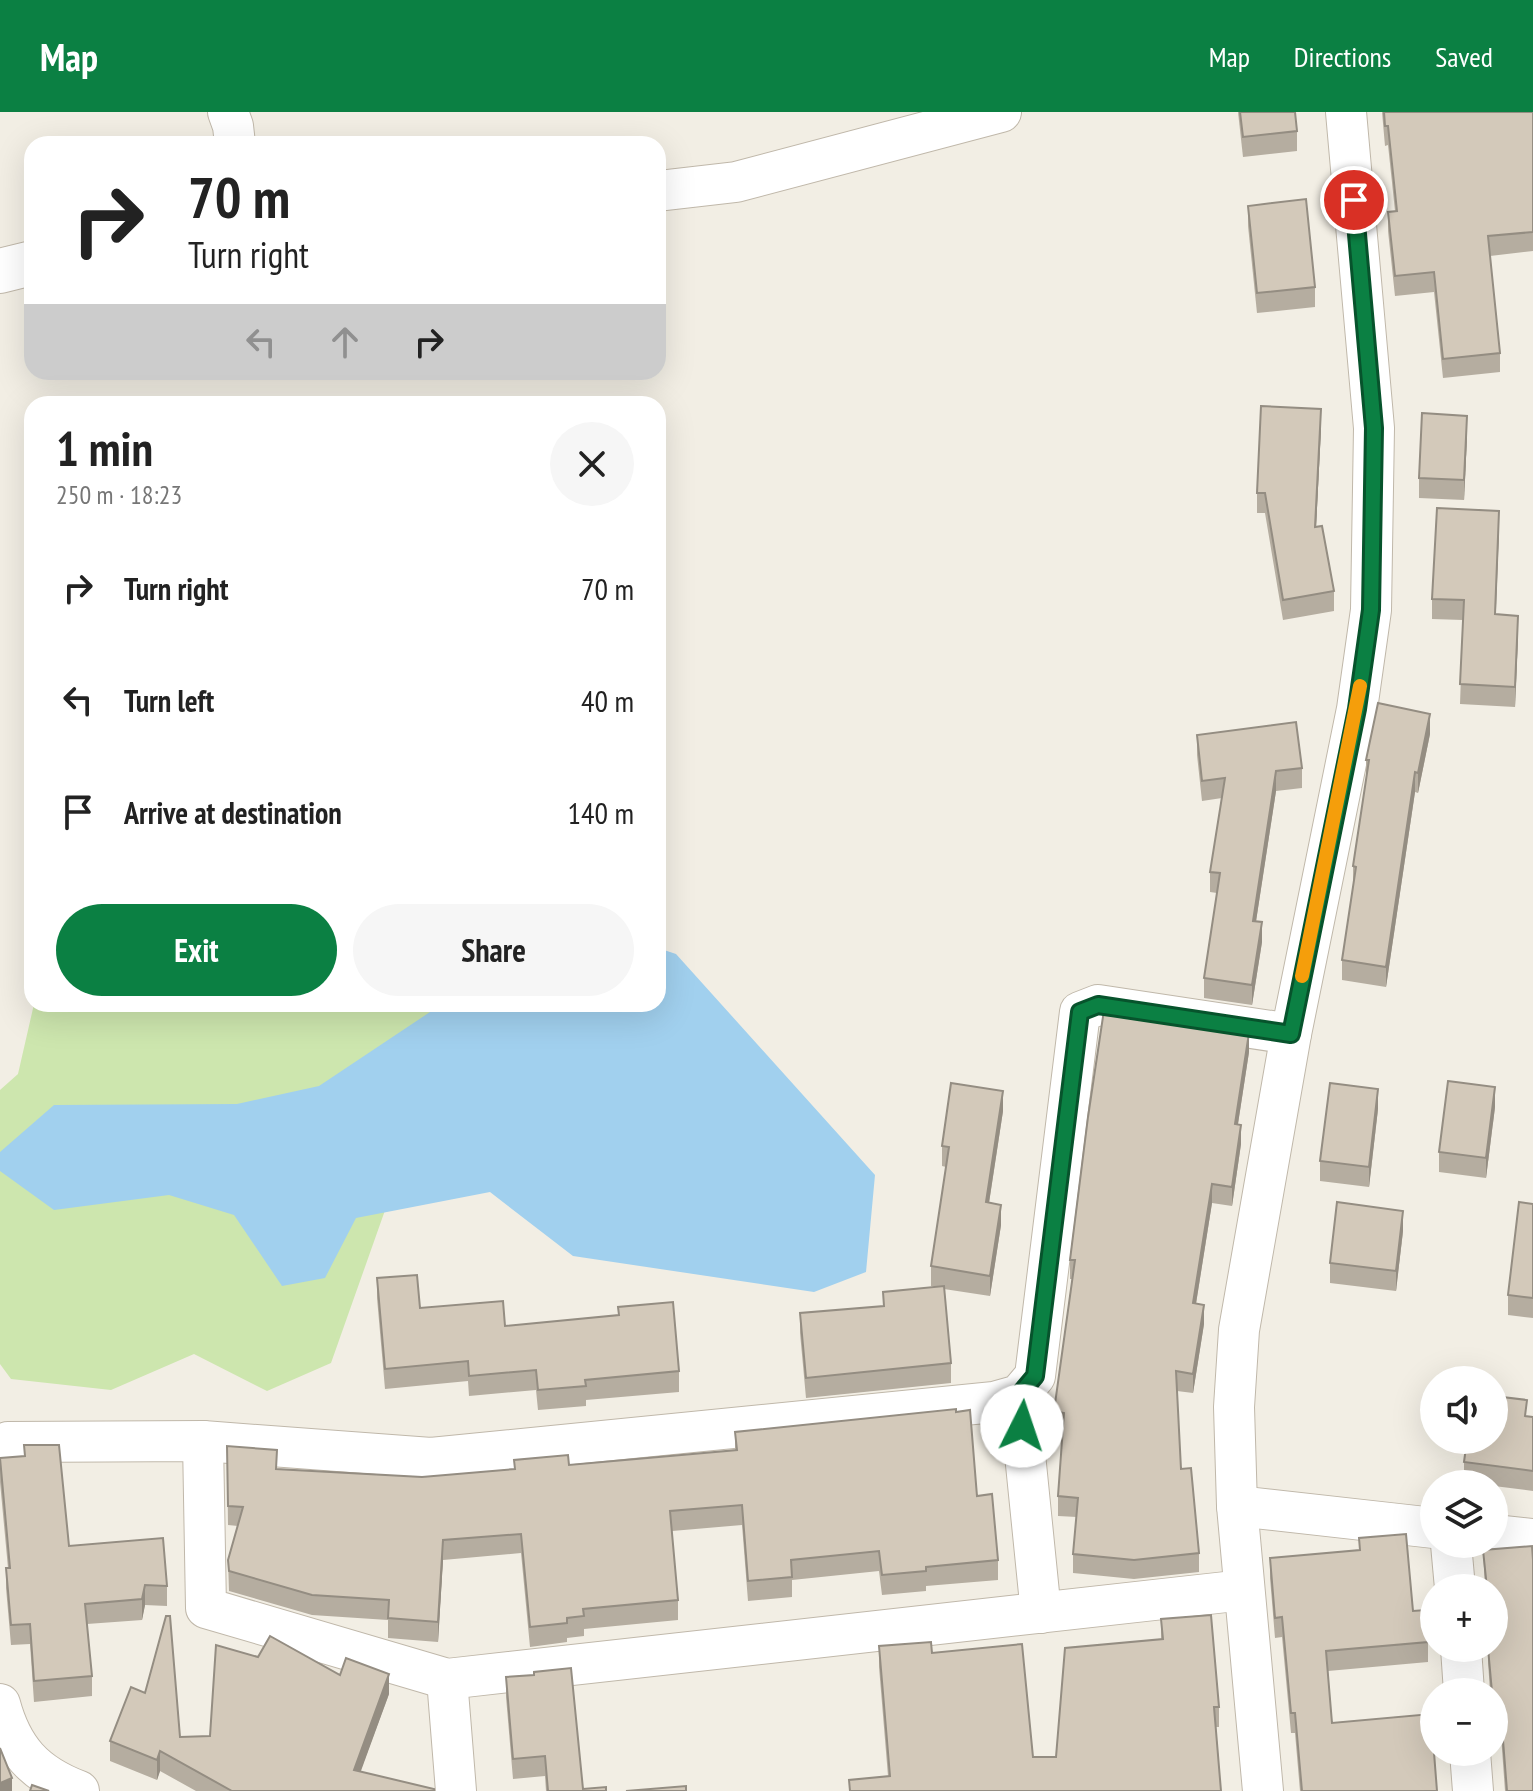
<!DOCTYPE html>
<html lang="en">
<head>
<meta charset="utf-8">
<style>
	:root { --surface:#fff; --page:#f6f6f6; --text:#222; --muted:#767676; --accent:#0b8043 }
	body { margin:0; font-family:"PT Sans Narrow",sans-serif; background:var(--page); color:var(--text); height:100vh; display:flex; flex-direction:column; font-size:30px; white-space:nowrap }
	* { box-sizing:border-box; margin:0 }
	p { font-size:26px; color:var(--muted) }
	.icon { flex:none; width:44px; height:44px; fill:none; stroke:currentColor; stroke-width:2; stroke-linecap:round; stroke-linejoin:round }
	.map { position:relative; flex:1; overflow:hidden }
	.drawer { position:absolute; left:24px; top:284px; width:642px; height:616px; display:flex; flex-direction:column; background:var(--surface); border-radius:24px; box-shadow:0 8px 32px #0002 }
	.drawer>* { flex:none }
	.top-card { position:absolute; left:24px; top:24px; width:642px; height:244px; border-radius:24px; box-shadow:0 8px 32px #0002; background:#fff; color:var(--text); overflow:hidden }
	.controls { position:absolute; left:1420px; top:1254px; display:grid; gap:16px }
	.controls a { display:grid; place-items:center; width:88px; height:88px; border-radius:50%; background:var(--surface); box-shadow:0 8px 32px #0002; font-size:40px }
	.pin { position:absolute; display:grid; place-items:center; width:68px; height:68px; color:#fff; margin:-34px; border:4px solid #fff; border-radius:50%; box-shadow:0 2px 8px #0007 }
	.me { position:absolute; width:88px; margin:-44px; rotate:4deg; stroke-linejoin:round; filter:drop-shadow(0 0 6px #0008) }
	.turn { display:flex; align-items:center; gap:28px; height:168px; padding:0 32px; font-size:36px }
	.turn .icon { width:104px; height:104px; stroke-width:2.5 }
	.turn b { display:block; font-size:56px; line-height:68px }
	.lanes { display:flex; align-items:center; height:76px; padding:0 32px; background:#0003; justify-content:center; gap:40px; direction:ltr }
	.lanes .off { opacity:.35 }
	.round { display:grid; place-items:center; flex:none; width:84px; height:84px; border-radius:42px; background:var(--page) }
	.summary { display:flex; align-items:center; justify-content:space-between; height:136px; padding:0 32px }
	h1 { font-size:48px; font-weight:600; line-height:60px }
	.cta { display:flex; gap:16px; margin-top:auto; padding:16px 32px }
	.cta a { flex:1; height:92px; border-radius:48px; background:var(--accent); color:#fff; font-size:32px; font-weight:600; line-height:92px; text-align:center }
	.cta a+a { background:var(--page); color:var(--text) }
	ul { padding:0; list-style:none }
	li { display:flex; align-items:center; gap:24px; height:112px; padding:0 32px }
	li div { flex:1 }
	li b { display:block; font-size:30px }
	li em { font-style:normal }
	header { display:flex; align-items:center; gap:48px; box-sizing:border-box; height:112px; padding:0 40px; background:var(--accent); color:#fff }
	header strong { font-size:38px }
	nav { display:flex; gap:44px; margin-inline-start:auto; font-size:28px }
	.map>svg:first-child { display:block }
	.green { fill:#cde6ae }
	.water { fill:#a1d0ee }
	.lines { fill:none; stroke-linecap:round; stroke-linejoin:round }
	.minor-casing { stroke:#c0b8aa; stroke-width:42 }
	.tertiary-casing { stroke:#c0b8aa; stroke-width:46 }
	.minor { stroke:#fff; stroke-width:40 }
	.tertiary { stroke:#fff; stroke-width:44 }
	.wall { fill:#b5ada0 }
	.shaded-wall { fill:#948d82 }
	.building { fill:#d3c9ba; stroke:#948d82; stroke-width:2 }
	.route-casing { stroke:#07532c; stroke-width:20 }
	.route { stroke:#0b8043; stroke-width:14 }
	.slow { stroke:#f59e0b; stroke-width:14 }
</style>
</head>
<body>
<header>
<strong>Map</strong>
<nav><a>Map</a><a>Directions</a><a>Saved</a></nav>
</header>
<div class="map">
<svg width="1533" height="1679" viewBox="0 0 1533 1679">
	<rect width="100%" height="100%" fill="#f2eee4"/>
	<path class="green" d="M34 892H458L331 1251 267 1279 194 1242 111 1278 11 1267 0 1252V978L18 962Z"/>
	<path class="water" d="M658 836 676 842 875 1063 866 1160 814 1180 573 1144 490 1080 356 1106 325 1166 282 1174 234 1103 169 1083 54 1098 0 1059V1040L54 993 237 992 319 974 442 892H658Z"/>
	<g class="lines">
		<g class="minor-casing">
			<g id="minor">
				<path d="M228 0 233 14 235 32"/>
				<path d="M658 79 736 70 1001 0"/>
				<path d="M1019 1283 1041 1501"/>
				<path d="M203 1329 206 1496 447 1567 1244 1478"/>
				<path d="M0 1333 8 1330 203 1329 431 1346 994 1290 1019 1283 1035 1264 1080 900 1098 893 1291 922"/>
				<path d="M1237 1394 1434 1416"/>
				<path d="M1494 1423 1533 1427"/>
				<path d="M1451 1432 1455 1476"/>
				<path d="M1461 1536 1464 1580"/>
				<path d="M447 1567 456 1679"/>
				<path d="M0 1592C12 1637 34 1662 79 1679"/>
				<path d="M1470 1640 1473 1679"/>
				<path d="M1263 1679 1237 1394 1234 1295 1239 1218 1291 922 1357 597 1371 498 1374 316 1346 0"/>
			</g>
		</g>
		<g class="tertiary-casing">
			<path id="tertiary" d="M0 159 32 151"/>
		</g>
		<use href="#minor" class="minor"/>
		<use href="#tertiary" class="tertiary"/>
	</g>
	<g class="wall">
		<path d="M1238 0H1295L1297 19V39L1243 45Z"/>
		<path d="M1382 0H1533V139L1490 144 1500 241V260L1443 266 1434 180 1395 184 1388 119V100L1395 99 1388 33 1385 34Z"/>
		<path d="M1248 94 1315 175V195L1257 201 1248 114Z"/>
		<path d="M1321 317 1316 415 1334 479V499L1283 508 1265 401H1257V381Z"/>
		<path d="M1467 324 1464 388 1419 386V366Z"/>
		<path d="M1499 419 1495 502 1518 524 1515 595 1460 592 1463 508 1432 507V487Z"/>
		<path d="M1430 622 1418 681 1415 680 1386 875 1342 868V848L1353 774V754L1366 666V648Z"/>
		<path d="M1197 623 1302 656V676L1276 679 1256 809 1262 830 1252 893 1204 886V866L1217 781 1210 780V760L1222 686 1202 689 1197 643Z"/>
		<path d="M1249 940 1238 1012 1241 1032 1232 1094 1212 1091 1196 1192 1204 1212 1193 1281 1177 1279 1181 1357 1199 1441V1460L1134 1467 1073 1461V1442L1077 1405 1058 1404V1384L1063 1320 1054 1318V1299L1072 1167H1070V1148Z"/>
		<path d="M1495 995 1486 1066 1439 1060V1040Z"/>
		<path d="M1378 997 1369 1075 1320 1069V1049Z"/>
		<path d="M1003 999 989 1091 1001 1113 990 1184 944 1177 951 1251V1271L806 1286 800 1221V1201L883 1194V1180L936 1175 931 1174V1154L946 1055 942 1054V1034Z"/>
		<path d="M1533 1092V1206L1508 1203V1183Z"/>
		<path d="M1403 1119 1396 1179 1330 1171V1151Z"/>
		<path d="M377 1166 420 1196 505 1214 618 1204V1195L679 1259V1280L586 1288V1294L538 1298 536 1278 469 1284 468 1269 385 1277 377 1186Z"/>
		<path d="M1527 1304 1533 1305V1379L1494 1374V1372L1464 1371V1350Z"/>
		<path d="M735 1320 977 1384 998 1448V1468L926 1474V1479L882 1483 879 1459 792 1468V1485L748 1489 742 1413 672 1419 678 1488V1508L584 1517V1524L567 1526V1530L530 1535 521 1441 443 1448 438 1530 388 1526V1508L312 1503 229 1479 228 1448 238 1414 228 1413 227 1334 277 1357 422 1365 514 1357V1348L569 1353 735 1338Z"/>
		<path d="M24 1333 69 1434 167 1474V1494L145 1493 142 1508 87 1512 92 1564V1584L34 1590 30 1532 11 1533 6 1476V1456H8L0 1370V1346L24 1345Z"/>
		<path d="M1359 1426 1413 1499 1428 1530V1550L1328 1559 1332 1611 1437 1679H1300L1295 1621H1291L1282 1525 1275 1526 1270 1466V1446L1359 1438Z"/>
		<path d="M1532 1434 1533 1448V1679H1505L1501 1623 1494 1624V1580H1490L1488 1549V1536H1494V1476H1485L1483 1438Z"/>
		<path d="M1161 1507 1219 1595V1615H1216L1221 1679H849V1668L888 1664 879 1555V1534L932 1541 1033 1645H1056L1161 1527Z"/>
		<path d="M258 1545 340 1563 389 1582 360 1660 434 1679H196L160 1659 157 1668 110 1649V1629L180 1625 210 1624Z"/>
		<path d="M506 1565 583 1677 606 1679H546L545 1664 513 1667 506 1585Z"/>
	</g>
	<g class="shaded-wall">
		<path d="M1321 297V317L1315 436V415Z"/>
		<path d="M1467 304V324L1464 388V368Z"/>
		<path d="M1499 399V419L1495 523V502Z"/>
		<path d="M1518 504V524L1515 595V575Z"/>
		<path d="M1430 602V622L1418 681V661Z"/>
		<path d="M1276 659V679L1253 829V809Z"/>
		<path d="M1415 660V680L1386 875V855Z"/>
		<path d="M1262 810V830L1252 893V873Z"/>
		<path d="M1249 921V940L1235 1031V1012Z"/>
		<path d="M1495 975V995L1486 1066V1046Z"/>
		<path d="M1378 977V997L1369 1075V1055Z"/>
		<path d="M1003 979V999L986 1110V1090Z"/>
		<path d="M1241 1013V1032L1232 1094V1075Z"/>
		<path d="M1212 1072V1091L1193 1210V1191Z"/>
		<path d="M1001 1093V1113L990 1184V1164Z"/>
		<path d="M1403 1099V1119L1396 1179V1159Z"/>
		<path d="M1204 1193V1212L1193 1281V1262Z"/>
		<path d="M443 1428V1448L438 1530V1510Z"/>
		<path d="M145 1473V1493L142 1508V1487Z"/>
		<path d="M389 1562V1582L354 1678V1658Z"/>
		<path d="M160 1639V1659L157 1668V1648Z"/>
		<path d="M12 1666V1679H0V1671Z"/>
	</g>
	<g class="building">
		<path d="M1240 0H1295L1297 19 1243 25Z"/>
		<path d="M1384 0H1533V120L1488 124 1500 241 1443 247 1434 160 1395 164 1388 100 1397 99 1388 14H1385Z"/>
		<path d="M1306 87 1315 175 1257 181 1248 94Z"/>
		<path d="M1261 294 1321 297 1315 415 1322 414 1334 479 1283 488 1265 381H1257Z"/>
		<path d="M1422 301 1467 304 1464 368 1419 366Z"/>
		<path d="M1437 396 1499 399 1495 502 1518 504 1515 575 1460 572 1464 488 1432 487Z"/>
		<path d="M1378 591 1430 602 1418 661 1415 660 1386 855 1342 848 1356 755 1353 754 1369 648H1366Z"/>
		<path d="M1296 610 1302 656 1276 659 1253 809 1262 810 1252 873 1204 866 1220 761 1210 760 1225 666 1202 669 1197 623Z"/>
		<path d="M1104 898 1245 919 1249 921 1235 1012 1241 1013 1232 1075 1212 1072 1193 1191 1204 1193 1193 1262 1176 1259 1181 1357 1191 1356 1199 1441 1134 1448 1073 1442 1078 1386 1058 1384 1064 1301 1054 1299 1075 1148H1070L1088 1005Z"/>
		<path d="M1448 969 1495 975 1486 1046 1439 1040Z"/>
		<path d="M951 971 1003 979 986 1090 1001 1093 990 1164 931 1154 949 1035 942 1034Z"/>
		<path d="M1330 971 1378 977 1369 1055 1320 1049Z"/>
		<path d="M1337 1090 1403 1099 1396 1159 1330 1151Z"/>
		<path d="M1519 1090 1533 1092V1186L1508 1183Z"/>
		<path d="M417 1163 420 1196 503 1189 505 1214 619 1203 618 1195 673 1190 679 1259 585 1268 586 1274 538 1278 536 1258 469 1264 468 1249 385 1257 377 1166Z"/>
		<path d="M944 1174 951 1251 806 1266 800 1201 884 1194 883 1180Z"/>
		<path d="M1494 1284 1527 1288 1525 1304 1533 1305V1359L1464 1350 1467 1328H1494Z"/>
		<path d="M956 1297V1300L970 1298 977 1384 992 1382 998 1448 926 1455V1459L882 1463 879 1439 791 1448 792 1465 748 1469 742 1393 670 1399 678 1488 583 1497 584 1504 567 1506V1511L530 1515 521 1422 443 1428 438 1510 388 1506 389 1488 312 1483 229 1459 228 1448 243 1395 228 1394 227 1334 277 1338 276 1357 422 1365 515 1357 514 1348 568 1343 569 1353 737 1338 735 1320Z"/>
		<path d="M24 1333H59L69 1434 163 1426 167 1474 145 1473 142 1487 85 1492 92 1564 34 1569 30 1512 11 1513 6 1456H10L0 1346 25 1344Z"/>
		<path d="M1406 1422 1413 1499 1426 1498 1428 1530 1326 1539 1332 1611 1431 1602 1437 1679H1302L1295 1601H1291L1282 1505 1275 1506 1270 1446 1360 1438 1359 1426Z"/>
		<path d="M1532 1434 1533 1448V1679H1507L1501 1603H1494V1580H1492L1488 1536H1494V1476H1487L1483 1438Z"/>
		<path d="M1211 1503 1219 1595H1214L1221 1679H850L849 1668 890 1664 879 1534 931 1530 932 1541 1022 1532 1033 1645H1056L1065 1536 1163 1527 1161 1507Z"/>
		<path d="M166 1504H170L180 1625 210 1624 216 1533 258 1545 270 1524 340 1563 346 1546 389 1562 354 1658 434 1677V1679H232L160 1639 157 1648 110 1629 131 1575 145 1581Z"/>
		<path d="M571 1556 583 1677 606 1675V1679H548L545 1644 513 1647 506 1565 534 1563V1560Z"/>
		<path d="M0 1636 12 1666 0 1671Z"/>
		<path d="M32 1673 49 1679H30Z"/>
		<path d="M686 1674V1679H626Z"/>
	</g>
	<g class="lines">
		<g class="route-casing">
			<path id="route" d="M1022 1314 1019 1283 1035 1264 1080 900 1098 893 1291 922 1357 597 1371 498 1374 316 1354 88"/>
		</g>
		<use href="#route" class="route"/>
		<path class="slow" d="M1302 864 1360 574"/>
	</g>
</svg>
<div class="controls">
<a><svg class="icon" aria-label="sound" viewBox="0 0 24 24"><path d="M4 9h4l5-4v14l-5-4H4zM17 9q2 3 0 6"/></svg></a>
<a><svg class="icon" aria-label="layers" viewBox="0 0 24 24"><path d="M12 4l9 5-9 5-9-5zM3 14l9 5 9-5"/></svg></a>
<a>+</a>
<a>−</a>
</div>
<div class="pin" style="left:1354px;top:88px;background:#d93025"><svg class="icon" aria-label="arrive" viewBox="0 0 24 24"><path d="M6 21V4h12l-3 4 3 4H6"/></svg></div>
<svg class="me" style="left:1022px;top:1314px" viewBox="-20 -20 40 40"><circle r="19" fill="#fff"/><path d="M0-13L10 11 0 6-10 11z" fill="#0b8043"/></svg>
<div class="top-card">
<div class="turn"><svg class="icon" aria-label="right" viewBox="0 0 24 24"><path d="M7 20v-9h11M14 6l5 5-5 5"/></svg><div><b>70 m</b>Turn right</div></div>
<div class="lanes"><svg class="icon off" aria-label="left" viewBox="0 0 24 24"><path d="M17 20v-9H6M10 6l-5 5 5 5"/></svg><svg class="icon off" aria-label="ahead" viewBox="0 0 24 24"><path d="M12 20V5M6 11l6-6 6 6"/></svg><svg class="icon" aria-label="right" viewBox="0 0 24 24"><path d="M7 20v-9h11M14 6l5 5-5 5"/></svg></div>
</div>
<section class="drawer">
<div class="summary"><div><h1>1 min</h1><p>250 m · 18:23</p></div><a class="round"><svg class="icon" aria-label="close" viewBox="0 0 24 24"><path d="M6 6l12 12M18 6L6 18"/></svg></a></div>
<ul>
<li><svg class="icon" aria-label="right" viewBox="0 0 24 24"><path d="M7 20v-9h11M14 6l5 5-5 5"/></svg><div><b>Turn right</b></div><em>70 m</em></li>
<li><svg class="icon" aria-label="left" viewBox="0 0 24 24"><path d="M17 20v-9H6M10 6l-5 5 5 5"/></svg><div><b>Turn left</b></div><em>40 m</em></li>
<li><svg class="icon" aria-label="arrive" viewBox="0 0 24 24"><path d="M6 21V4h12l-3 4 3 4H6"/></svg><div><b>Arrive at destination</b></div><em>140 m</em></li>
</ul>
<div class="cta"><a>Exit</a><a>Share</a></div>
</section>
</div>
</body>
</html>
